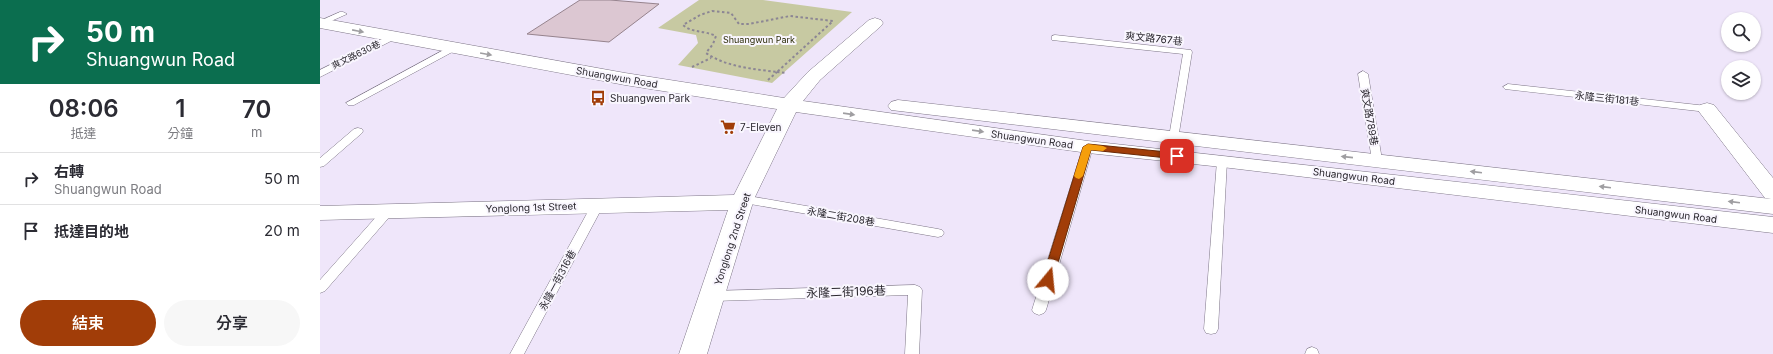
<!DOCTYPE html>
<html lang="zh-TW">
<head>
<meta charset="utf-8">
<style>
	:root { --surface:#fff; --page:#f7f7f7; --text:#2b2b33; --muted:#7c7c81; --line:#e1e1e2; --accent:#a13d08 }
	body { margin:0; font-family:Inter,"Noto Sans TC",sans-serif; background:var(--page); color:var(--text); height:100vh; display:flex; flex-direction:column; font-size:15px; white-space:nowrap }
	* { box-sizing:border-box; margin:0 }
	p { font-size:13px; color:var(--muted) }
	.icon { flex:none; width:22px; height:22px; fill:none; stroke:currentColor; stroke-width:2; stroke-linecap:round; stroke-linejoin:round }
	.map { position:relative; flex:1; overflow:hidden }
	.details { display:flex; flex-direction:column; background:var(--surface); width:320px }
	.details>* { flex:none }
	.top-card { background:#0b6e4f; color:#fff; overflow:hidden }
	.tools { position:absolute; left:1401px; top:12px; display:grid; gap:8px }
	.tools a { display:grid; place-items:center; width:40px; height:40px; border-radius:50%; background:var(--surface); box-shadow:0 1px 3px #0004; font-size:20px }
	.pin { position:absolute; display:grid; place-items:center; width:34px; height:34px; color:#fff; margin:-17px; border-radius:8px; box-shadow:0 2px 6px #0006 }
	.me { position:absolute; width:44px; margin:-22px; rotate:17deg; stroke-linejoin:round; filter:drop-shadow(0 0 3px #0008) }
	.turn { display:flex; align-items:center; gap:14px; height:84px; padding:0 20px; font-size:18px }
	.turn .icon { width:52px; height:52px; stroke-width:2.5 }
	.turn b { display:block; font-size:28px; line-height:34px }
	.eta { display:flex; justify-content:space-evenly; align-items:center; height:68px; text-align:center }
	.eta b { font-size:24px; font-weight:600; line-height:28px }
	.button { display:flex; gap:8px; margin-top:auto; padding:8px 20px }
	.button a { flex:1; height:46px; border-radius:24px; background:var(--accent); color:#fff; font-size:16px; font-weight:600; line-height:46px; text-align:center }
	.button a+a { background:var(--page); color:var(--text) }
	ul { padding:0; list-style:none }
	li { display:flex; align-items:center; gap:12px; height:52px; padding:0 20px; border-top:1px solid var(--line) }
	li div { flex:1 }
	li b { display:block; font-size:15px }
	li em { font-style:normal }
	main { display:flex; flex:1; min-height:0 }
	.map>svg:first-child { display:block }
	.green { fill:#c7c9a2 }
	.building { fill:#dcc7d2; stroke:#96838d }
	.lines { fill:none; stroke-linecap:round; stroke-linejoin:round }
	.service-casing { stroke:#7d7586; stroke-width:1 }
	.minor-casing { stroke:#7d7586; stroke-width:1 }
	.path { stroke:#8c8694; stroke-width:2; stroke-dasharray:2.5 2.5; stroke-linecap:butt }
	.service { fill:#fff; fill-rule:evenodd }
	.minor { fill:#fff; fill-rule:evenodd }
	.oneway { fill:#9f9ea1 }
	.route { fill:#a13d08; stroke:#692805 }
	.slow { fill:#f59e0b }
	.labels { text-anchor:middle; stroke-width:4; stroke-linejoin:round; paint-order:stroke }
	.far-park-label { font-size:9px; fill:#2b2b07; stroke:#f9f6fe }
	.far-street-label { font-size:9px; fill:#2a272e; stroke:#f9f6fe }
	.street-label { font-size:10px; fill:#2a272e; stroke:#f9f6fe }
	.poi-label { font-size:10px; fill:#2a272e; stroke:#f9f6fe; text-anchor:start }
	.near-street-label { font-size:12px; fill:#2a272e; stroke:#f9f6fe }
</style>
</head>
<body>
<main>
<section class="details">
<div class="top-card">
<div class="turn"><svg class="icon" aria-label="right" viewBox="0 0 24 24"><path d="M7 20v-9h11M14 6l5 5-5 5"/></svg><div><b>50 m</b>Shuangwun Road</div></div>
</div>
<div class="eta">
<div><b>08:06</b><p>抵達</p></div>
<div><b>1</b><p>分鐘</p></div>
<div><b>70</b><p>m</p></div>
</div>
<ul>
<li><svg class="icon" aria-label="right" viewBox="0 0 24 24"><path d="M7 20v-9h11M14 6l5 5-5 5"/></svg><div><b>右轉</b><p>Shuangwun Road</p></div><em>50 m</em></li>
<li><svg class="icon" aria-label="arrive" viewBox="0 0 24 24"><path d="M6 21V4h12l-3 4 3 4H6"/></svg><div><b>抵達目的地</b></div><em>20 m</em></li>
</ul>
<div class="button"><a>結束</a><a>分享</a></div>
</section>
<div class="map">
<svg width="1453" height="354" viewBox="0 0 1453 354">
	<rect width="100%" height="100%" fill="#efe6fa"/>
	<path class="green" d="M379 0H443L532 12 452 83 358 65 378 43 376 35 338 28Z"/>
	<path class="building" d="M260 0H290L339 4 289 42 207 34Z"/>
	<g class="lines">
		<g class="service-casing">
			<g id="service">
				<path d="M20 12H23L27 14 0 26V21Z"/>
				<path d="M72 34 75 35V39L0 77V70Z"/>
				<path d="M735 35 871 50 872 52 858 139 854 140 849 137 863 54 732 40V36Z"/>
				<path d="M133 45 137 48 136 50 34 105H28L26 103Z"/>
				<path d="M1043 71 1048 74 1062 160 1057 163 1052 160 1038 74Z"/>
				<path d="M1188 84 1387 106 1392 109 1387 112 1185 89 1183 87Z"/>
				<path d="M38 128 42 129 43 131 42 133 4 166 0 167V158L34 129Z"/>
				<path d="M768 144 773 147 726 310 724 313 719 315 714 313 712 310 763 147Z"/>
				<path d="M902 158 907 161 898 329 896 333 891 334 886 333 884 329 897 161Z"/>
				<path d="M423 195 618 229 622 230 624 233 622 236 618 237 419 202 417 199 419 196Z"/>
				<path d="M277 202 281 203 283 206 204 354H190L271 206 273 203Z"/>
				<path d="M68 207 72 208 74 211 72 214 5 291 0 293V280L64 208Z"/>
				<path d="M595 285 600 287 602 290 599 354H585L588 295 393 301 388 299 386 296 388 293 393 291Z"/>
				<path d="M992 347 997 349 999 354H985L987 349Z"/>
			</g>
		</g>
		<g class="minor-casing">
			<g id="minor">
				<path d="M0 18 305 73 464 98 488 72 549 20 555 18 561 20 563 23 561 26 500 80 483 101 768 141 1453 217V233L902 167 768 153 476 112 434 199 387 354H359L408 210 0 220V206L414 195 457 109 305 85 0 28Z"/>
				<path d="M578 100 1451 199 1445 198 1377 109 1380 105 1387 103 1394 105 1453 178V214L571 110 568 106 571 102Z"/>
			</g>
		</g>
		<g class="path">
			<path d="M392 11 411 13 419 24H429L470 16 513 21 457 72C434 69 406 67 386 53L393 44 396 36C383 30 372 33 363 25L380 15Z"/>
			<path d="M372 67 391 58"/>
			<path d="M457 72 466 73"/>
			<path d="M448 80 457 72"/>
		</g>
		<use href="#service" class="service"/>
		<use href="#minor" class="minor"/>
	</g>
	<defs><path id="oneway-solid" d="M-6-.8H1V-3.2L6.5 0L1 3.2V.8H-6Z"/></defs>
	<g class="oneway">
		<use href="#oneway-solid" transform="translate(38 31) rotate(11)"/>
		<use href="#oneway-solid" transform="translate(166 54) rotate(10)"/>
		<use href="#oneway-solid" transform="translate(529 114) rotate(8)"/>
		<use href="#oneway-solid" transform="translate(658 131) rotate(8)"/>
		<use href="#oneway-solid" transform="translate(1027 157) rotate(-174)"/>
		<use href="#oneway-solid" transform="translate(1156 172) rotate(-173)"/>
		<use href="#oneway-solid" transform="translate(1285 187) rotate(-173)"/>
		<use href="#oneway-solid" transform="translate(1414 202) rotate(-173)"/>
	</g>
	<path class="route" d="M768 144 857 153 861 156 857 159 771 150 733 280 731 283H724L722 280 763 147Z"/>
	<path class="slow" d="M768 144 783 146 787 148 783 151 771 150 763 176 759 179 756 178 754 176 763 147Z"/>
	<defs>
		<g id="bus-bare" transform="scale(1.2)"><path d="M-5-6H5V4H4V6H2V4H-2V6H-4V4H-5ZM-3.5-4V0h7V-4ZM-3.5 1.2v1.5H-2V1.2ZM2 1.2v1.5H3.5V1.2Z" fill="#a13d08" stroke="#f9f6fe" stroke-width="2.5" paint-order="stroke"/></g>
		<g id="supermarket-bare" transform="scale(1.2)"><path d="M-6-5.5h2.5l.6 2H6L4.5 2H-2.5L-4.4-4H-6ZM-1.5 3.2a1.3 1.3 0 1 0 .1 0ZM3 3.2a1.3 1.3 0 1 0 .1 0Z" fill="#a13d08" stroke="#f9f6fe" stroke-width="2.5" paint-order="stroke"/></g>
	</defs>
	<g fill-rule="evenodd">
		<use href="#bus-bare" x="278" y="98"/>
		<use href="#supermarket-bare" x="408" y="127"/>
	</g>
	<g class="labels">
		<g class="far-park-label">
			<text x="439" y="43">Shuangwun Park</text>
		</g>
		<g class="far-street-label">
			<text transform="translate(36 55) rotate(-26)" y="3">爽文路630巷</text>
		</g>
		<g class="street-label">
			<text transform="translate(834 38) rotate(6)" y="4">爽文路767巷</text>
			<text transform="translate(297 77) rotate(10)" y="4">Shuangwun Road</text>
			<text transform="translate(1287 98) rotate(6)" y="4">永隆三街181巷</text>
			<text transform="translate(1050 117) rotate(80)" y="4">爽文路789巷</text>
			<text transform="translate(712 139) rotate(8)" y="4">Shuangwun Road</text>
			<text transform="translate(1034 176) rotate(7)" y="4">Shuangwun Road</text>
			<text transform="translate(211 207) rotate(-2)" y="4">Yonglong 1st Street</text>
			<text transform="translate(1356 214) rotate(7)" y="4">Shuangwun Road</text>
			<text transform="translate(521 216) rotate(10)" y="4">永隆二街208巷</text>
			<text transform="translate(412 239) rotate(-72)" y="4">Yonglong 2nd Street</text>
			<text transform="translate(237 280) rotate(-62)" y="4">永隆一街316巷</text>
		</g>
		<g class="poi-label">
			<text x="290" y="102">Shuangwen Park</text>
			<text x="420" y="131">7-Eleven</text>
		</g>
		<g class="near-street-label">
			<text transform="translate(526 292) rotate(-2)" y="4">永隆二街196巷</text>
		</g>
	</g>
</svg>
<div class="tools">
<a><svg class="icon" aria-label="search" viewBox="0 0 24 24"><circle cx="10" cy="10" r="6"/><path d="M15 15l6 6"/></svg></a>
<a><svg class="icon" aria-label="layers" viewBox="0 0 24 24"><path d="M12 4l9 5-9 5-9-5zM3 14l9 5 9-5"/></svg></a>
</div>
<div class="pin" style="left:857px;top:156px;background:#d93025"><svg class="icon" aria-label="arrive" viewBox="0 0 24 24"><path d="M6 21V4h12l-3 4 3 4H6"/></svg></div>
<svg class="me" style="left:728px;top:280px" viewBox="-20 -20 40 40"><circle r="19" fill="#fff"/><path d="M0-13L10 11 0 6-10 11z" fill="#a13d08"/></svg>
</div>
</main>
</body>
</html>
